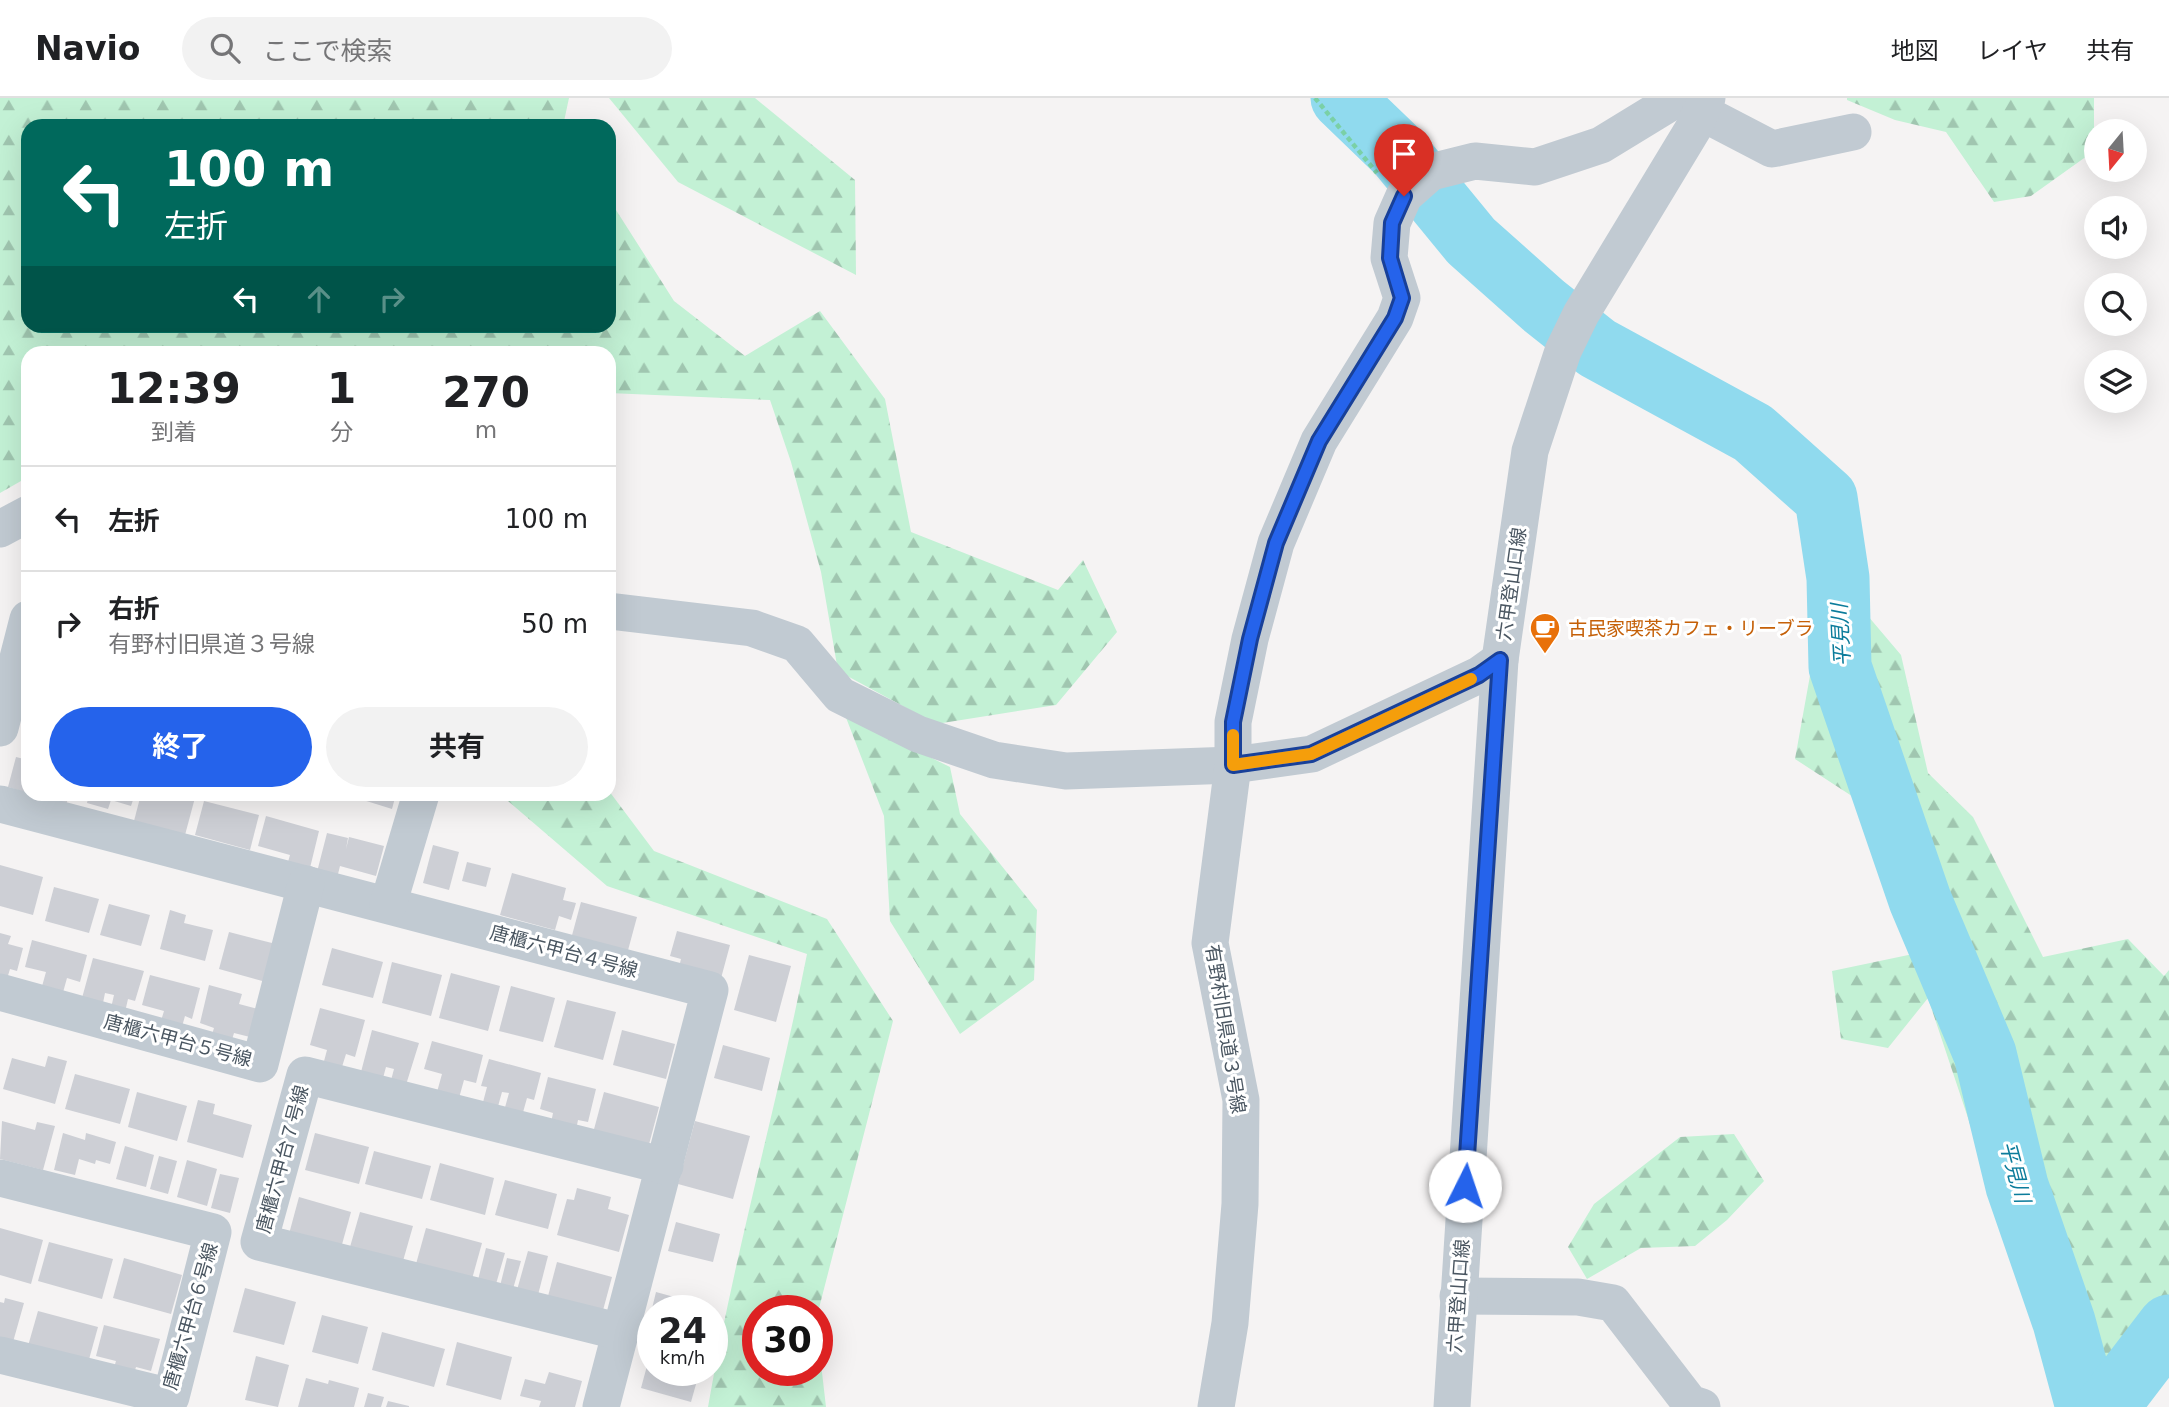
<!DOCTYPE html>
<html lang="ja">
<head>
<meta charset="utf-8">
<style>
	:root { --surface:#fff; --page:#f2f2f2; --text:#202124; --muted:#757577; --line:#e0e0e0; --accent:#2563eb }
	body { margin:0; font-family:"DejaVu Sans","Noto Sans JP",sans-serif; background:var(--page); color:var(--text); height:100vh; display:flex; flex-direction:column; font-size:26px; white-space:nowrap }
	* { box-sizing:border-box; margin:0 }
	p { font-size:23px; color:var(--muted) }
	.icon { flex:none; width:38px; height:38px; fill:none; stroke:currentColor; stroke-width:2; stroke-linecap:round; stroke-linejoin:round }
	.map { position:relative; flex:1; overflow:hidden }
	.panel { position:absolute; left:21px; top:248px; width:595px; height:455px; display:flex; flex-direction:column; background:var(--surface); border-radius:21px; box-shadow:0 7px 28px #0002 }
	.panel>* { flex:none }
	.banner { position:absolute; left:21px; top:21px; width:595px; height:214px; border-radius:21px; box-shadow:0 7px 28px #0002; background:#00695c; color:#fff; overflow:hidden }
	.needle { width:46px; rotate:198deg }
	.tools { position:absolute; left:2084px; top:21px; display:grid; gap:14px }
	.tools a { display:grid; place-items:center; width:63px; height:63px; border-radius:50%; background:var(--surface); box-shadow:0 7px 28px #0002; font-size:35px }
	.speed { position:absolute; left:637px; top:1197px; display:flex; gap:14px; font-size:35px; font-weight:700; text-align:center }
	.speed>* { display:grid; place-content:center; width:91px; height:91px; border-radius:50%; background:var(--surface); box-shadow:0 7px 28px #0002; line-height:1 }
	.speed small { font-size:18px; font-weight:400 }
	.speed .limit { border:10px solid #d22; background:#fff; color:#111 }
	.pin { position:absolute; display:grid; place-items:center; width:60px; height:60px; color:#fff; margin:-72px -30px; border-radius:50% 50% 50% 0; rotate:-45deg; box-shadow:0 0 7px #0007 }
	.pin .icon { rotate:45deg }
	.me { position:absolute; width:77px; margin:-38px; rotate:4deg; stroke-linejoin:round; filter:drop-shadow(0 0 5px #0008) }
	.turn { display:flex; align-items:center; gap:24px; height:147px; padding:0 28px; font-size:32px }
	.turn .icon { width:91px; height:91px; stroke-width:2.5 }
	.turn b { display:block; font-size:49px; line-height:60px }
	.lanes { display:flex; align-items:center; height:66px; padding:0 28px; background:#0003; justify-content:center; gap:35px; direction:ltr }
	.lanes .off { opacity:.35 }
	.eta { display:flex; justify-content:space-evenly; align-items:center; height:119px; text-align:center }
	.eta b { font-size:42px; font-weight:700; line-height:49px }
	.cta { display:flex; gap:14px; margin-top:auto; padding:14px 28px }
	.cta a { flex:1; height:80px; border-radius:42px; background:var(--accent); color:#fff; font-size:28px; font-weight:700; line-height:80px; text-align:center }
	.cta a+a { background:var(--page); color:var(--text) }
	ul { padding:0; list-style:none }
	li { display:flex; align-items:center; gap:21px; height:105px; padding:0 28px; border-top:2px solid var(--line) }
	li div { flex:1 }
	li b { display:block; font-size:26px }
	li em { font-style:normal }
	header { display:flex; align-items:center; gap:42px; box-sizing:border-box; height:98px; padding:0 35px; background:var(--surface); border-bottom:2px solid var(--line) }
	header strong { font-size:33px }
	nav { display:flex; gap:38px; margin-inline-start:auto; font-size:24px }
	.search { width:490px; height:63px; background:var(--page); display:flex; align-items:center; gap:18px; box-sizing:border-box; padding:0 24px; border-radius:38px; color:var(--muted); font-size:26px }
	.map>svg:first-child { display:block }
	.forest { fill:url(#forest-firs) }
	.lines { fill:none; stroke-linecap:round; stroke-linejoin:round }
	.river { stroke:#90daee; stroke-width:63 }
	.building { fill:#cdcfd5 }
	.path { stroke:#7ad0a6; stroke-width:4.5; stroke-dasharray:5 3.5; stroke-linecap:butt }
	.minor { stroke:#c1cad2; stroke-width:37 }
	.route-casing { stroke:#184099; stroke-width:18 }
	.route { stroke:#2563eb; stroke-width:12 }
	.slow { stroke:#f59e0b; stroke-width:12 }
	.labels { text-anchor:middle; stroke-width:6; stroke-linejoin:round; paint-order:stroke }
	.street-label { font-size:19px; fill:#4a5661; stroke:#fff }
	.food-label { font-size:19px; fill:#c56008; stroke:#fff; text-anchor:start }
	.water-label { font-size:21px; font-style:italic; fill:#0c7c9b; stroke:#fff }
</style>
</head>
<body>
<header>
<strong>Navio</strong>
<div class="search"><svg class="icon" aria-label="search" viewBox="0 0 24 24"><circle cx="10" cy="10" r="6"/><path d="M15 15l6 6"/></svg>ここで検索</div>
<nav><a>地図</a><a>レイヤ</a><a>共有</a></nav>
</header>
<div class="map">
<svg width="2169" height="1309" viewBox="0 0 2169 1309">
	<defs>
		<pattern id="forest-firs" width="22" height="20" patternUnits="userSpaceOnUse" patternTransform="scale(1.75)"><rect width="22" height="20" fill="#c3f1d5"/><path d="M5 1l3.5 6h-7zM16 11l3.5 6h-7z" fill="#a0c6b0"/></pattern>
	</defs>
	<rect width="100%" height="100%" fill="#f5f3f3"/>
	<g class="forest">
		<path d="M0 0H569L563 28H28V228H609V101L674 203 745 258 820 213 885 301 911 434 1058 492 1083 462 1117 534 1056 607 936 626 838 573 821 474 791 364 770 302 609 295V256H28V379L0 395Z"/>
		<path d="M609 0H755L855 82 856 177 678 84Z"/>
		<path d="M1847 0H2094V53L2031 98 1994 104 1946 34 1895 22 1847 2Z"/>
		<path d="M1829 472 1901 557 1928 675 1973 719 2043 859 2128 841 2164 878 2169 872V1211L2092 1291 1976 1044 1928 900 1888 950 1841 941 1832 873 1913 856 1861 704 1795 661Z"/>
		<path d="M845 617 950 669 960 716 1037 812 1034 882 960 936 890 823 884 718Z"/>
		<path d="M609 693 654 753 827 821 893 923 817 1218V1213H758V1272H817V1231L826 1309H708C734 1157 777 1008 807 856L607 788 501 697 609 696Z"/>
		<path d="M1734 1036 1764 1083 1727 1122 1695 1148 1641 1150 1587 1181 1568 1149 1594 1106 1680 1039Z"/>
	</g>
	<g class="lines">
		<g class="river">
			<path d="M1342 0 1398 54 1471 143 1544 208 1597 250 1753 335 1826 400 1838 480 1840 569 1920 802 1985 956 2017 1088 2064 1224 2087 1309"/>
			<path d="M2107 1309 2169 1228"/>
		</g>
	</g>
	<g class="building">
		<path d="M16 659 28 662V695L8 689Z"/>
		<path d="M47 696H69L66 708 45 703Z"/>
		<path d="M89 696H135L131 708 111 702 108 711 87 705Z"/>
		<path d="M141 696H196L185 737 134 723Z"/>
		<path d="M344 696H396L392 711Z"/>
		<path d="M204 703 259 717 250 752 195 737Z"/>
		<path d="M266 718 319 733 310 770 288 764 290 757 258 748Z"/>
		<path d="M327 735 348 740 346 751 349 739 384 748 376 778 340 768 337 780 317 774Z"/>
		<path d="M433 747 459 754 449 792 423 785Z"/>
		<path d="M467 764 491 770 486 789 462 783Z"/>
		<path d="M0 767 43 779 33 817 0 808Z"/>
		<path d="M512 775 566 790 563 802 576 805 571 822 559 818 555 832 500 817Z"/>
		<path d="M54 789 99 801 89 835 45 823Z"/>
		<path d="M581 804 637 819 627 856 571 841Z"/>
		<path d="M109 806 150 817 141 848 100 837Z"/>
		<path d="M170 812 186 817 184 825 213 832 205 863 160 851Z"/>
		<path d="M677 833 730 847 720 884 678 873 681 861 670 858Z"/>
		<path d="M229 834 276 846 266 884 219 871Z"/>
		<path d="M0 835 11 838 8 846 23 850 17 873 10 871 6 884 0 882Z"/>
		<path d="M32 842 87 857 80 884 67 880 62 898 41 892 46 874 25 869Z"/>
		<path d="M332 850 383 864 373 900 322 887Z"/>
		<path d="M749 857 791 868 776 924 734 912Z"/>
		<path d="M93 860 144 873 135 903 128 901 125 914 111 910 114 897 105 895 103 905 82 900Z"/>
		<path d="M392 864 442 877 431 918 382 905Z"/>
		<path d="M451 875 500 888 488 933 439 920Z"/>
		<path d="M150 877 200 890 192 921 185 918 181 932 160 926 164 913 142 907Z"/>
		<path d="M209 887 242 896 239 906 265 913 258 941 234 935 230 948 210 943 214 930 200 925Z"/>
		<path d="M511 888 555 900 543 944 499 933Z"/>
		<path d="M567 902 616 914 603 962 554 949Z"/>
		<path d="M320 910 365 922 355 959 346 956 341 972 323 967 327 952 310 947Z"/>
		<path d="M372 932 419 945 405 990 390 986 394 971 386 969 383 980 361 974Z"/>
		<path d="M622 932 675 946 666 981 613 967Z"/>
		<path d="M432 943 483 957 476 985 464 982 459 1000 437 994 442 976 424 971Z"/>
		<path d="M723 947 770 960 762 993 714 980Z"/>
		<path d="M48 958 67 963 55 1006 3 991 12 960 45 969Z"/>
		<path d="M489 961 541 975 534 1002 527 1000 522 1018 504 1013 509 995 502 994 497 1012 482 1008 487 989 481 988Z"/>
		<path d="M75 976 130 991 120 1026 65 1011Z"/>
		<path d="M548 979 596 991 588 1024 578 1022 576 1032 551 1025 553 1015 540 1011Z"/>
		<path d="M137 994 187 1008 177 1043 128 1029Z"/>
		<path d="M604 994 659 1009 648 1050 593 1035Z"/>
		<path d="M198 1002 215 1006 213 1016 252 1027 243 1060 187 1044Z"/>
		<path d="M2 1023 35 1032 37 1024 55 1028 43 1072 0 1061Z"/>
		<path d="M695 1023 750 1038 733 1101 678 1086Z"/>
		<path d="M63 1035 85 1042 86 1035 116 1044 110 1066 96 1062 95 1066 79 1061 75 1077 54 1072Z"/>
		<path d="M315 1035 369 1049 359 1086 305 1072Z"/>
		<path d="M125 1048 154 1057 146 1089 116 1081Z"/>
		<path d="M374 1053 431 1068 422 1101 365 1086Z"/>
		<path d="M159 1058 177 1063 168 1096 150 1091Z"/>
		<path d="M187 1062 217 1071 207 1108 177 1099Z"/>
		<path d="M440 1065 494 1080 485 1117 430 1102Z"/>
		<path d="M220 1076 239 1080 230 1115 211 1110Z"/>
		<path d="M505 1082 557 1096 548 1131 495 1117Z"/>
		<path d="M577 1090 611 1099 608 1111 629 1117 619 1154 557 1137 567 1101 574 1102Z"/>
		<path d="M299 1099 351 1114 341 1150 289 1136Z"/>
		<path d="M360 1114 413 1128 403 1163 350 1149Z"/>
		<path d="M676 1124 720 1136 713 1164 668 1153Z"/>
		<path d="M0 1130 43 1142 31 1186 0 1177Z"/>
		<path d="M426 1130 482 1145 472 1181 416 1166Z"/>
		<path d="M49 1144 113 1161 102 1201 38 1183Z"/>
		<path d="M486 1150 505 1155 496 1186 478 1182Z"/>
		<path d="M528 1153 548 1158 538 1197 517 1192Z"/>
		<path d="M124 1160 182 1177 171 1216 113 1200Z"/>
		<path d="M507 1160 521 1163 513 1191 500 1188Z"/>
		<path d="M557 1164 612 1179 602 1216 547 1202Z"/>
		<path d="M245 1190 296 1204 284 1247 233 1234Z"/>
		<path d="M656 1194 707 1208 705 1213H653V1224L649 1223Z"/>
		<path d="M5 1200 24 1205 13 1244 0 1240V1204L4 1205Z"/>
		<path d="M38 1213 98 1229 88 1265 28 1248Z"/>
		<path d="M322 1217 368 1229 358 1266 312 1254Z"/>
		<path d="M104 1227 160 1241 151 1273 136 1269 133 1279 113 1273 116 1263 96 1258Z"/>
		<path d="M382 1234 445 1251 434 1289 372 1272Z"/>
		<path d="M457 1244 512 1259 501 1302 446 1287Z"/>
		<path d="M651 1253 653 1254V1272H700L691 1304 641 1290Z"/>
		<path d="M256 1258 289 1267 278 1309 245 1302Z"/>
		<path d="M549 1274 582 1283 575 1309H539L541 1303 520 1298 525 1281 545 1286Z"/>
		<path d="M306 1280 328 1286 329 1282 359 1290 354 1309H298Z"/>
		<path d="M368 1295 384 1299 381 1309H364Z"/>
		<path d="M388 1303 409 1308V1309H386Z"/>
	</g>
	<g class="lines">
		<path class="path" d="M1315 0 1377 75"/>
		<g class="minor">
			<path d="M1701 14 1772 51 1853 34"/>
			<path d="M0 431 28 416"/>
			<path d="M609 513 752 530 797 546 840 597 918 636 994 662 1066 673 1233 667 1312 656 1479 577 1500 562"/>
			<path d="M0 630 28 521"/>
			<path d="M0 706 710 892 601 1309"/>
			<path d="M388 807 421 696"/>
			<path d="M0 894 260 966 306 786"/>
			<path d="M0 1080 213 1134 171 1299 0 1257"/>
			<path d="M1458 1198 1578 1199 1613 1205 1690 1305 1702 1309"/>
			<path d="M621 1234 259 1144 305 977 665 1068"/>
			<path d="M1216 1309 1230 1225 1240 1106 1241 1002 1210 845 1233 667V624L1250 541 1276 445 1319 343 1395 220 1402 200 1389 160 1392 125 1404 98 1431 74 1475 63 1535 69 1601 47 1678 0"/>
			<path d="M1452 1309 1500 562 1530 353 1563 253 1581 216 1693 31 1707 0"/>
		</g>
	</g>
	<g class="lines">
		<g class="route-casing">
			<path id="route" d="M1404 98 1392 125 1390 160 1402 200 1395 220 1319 343 1276 445 1250 541 1233 624V667L1311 656 1479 577 1500 562 1465 1088"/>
		</g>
		<use href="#route" class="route"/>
		<path class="slow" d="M1233 637V667L1311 656 1471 581"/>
	</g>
	<defs>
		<g id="cafe-pin" transform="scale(1.575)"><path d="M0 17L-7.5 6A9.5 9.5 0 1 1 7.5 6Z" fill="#e8710a" stroke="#fff"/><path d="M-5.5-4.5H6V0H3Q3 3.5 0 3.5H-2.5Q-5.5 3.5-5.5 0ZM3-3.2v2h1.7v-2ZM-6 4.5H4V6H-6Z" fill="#fff"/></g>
	</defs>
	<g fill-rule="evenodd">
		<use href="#cafe-pin" x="1545" y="530"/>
	</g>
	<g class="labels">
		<g class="street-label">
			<text transform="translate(1511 486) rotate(-82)" y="7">六甲登山口線</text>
			<text transform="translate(564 853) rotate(15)" y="7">唐櫃六甲台４号線</text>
			<text transform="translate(1226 931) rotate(81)" y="7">有野村旧県道３号線</text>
			<text transform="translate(178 942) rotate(15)" y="7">唐櫃六甲台５号線</text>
			<text transform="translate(282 1061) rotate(-75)" y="7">唐櫃六甲台７号線</text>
			<text transform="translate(1458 1198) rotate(-86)" y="7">六甲登山口線</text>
			<text transform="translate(190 1218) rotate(-74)" y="7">唐櫃六甲台６号線</text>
		</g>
		<g class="food-label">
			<text x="1568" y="537">古民家喫茶カフェ・リーブラ</text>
		</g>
		<g class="water-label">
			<text transform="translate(1841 537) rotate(-93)" y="7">平見川</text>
			<text transform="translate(2015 1074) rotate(75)" y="7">平見川</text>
		</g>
	</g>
</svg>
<div class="tools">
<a><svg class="needle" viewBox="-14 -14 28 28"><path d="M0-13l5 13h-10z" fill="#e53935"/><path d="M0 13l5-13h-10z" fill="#757577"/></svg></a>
<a><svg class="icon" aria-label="sound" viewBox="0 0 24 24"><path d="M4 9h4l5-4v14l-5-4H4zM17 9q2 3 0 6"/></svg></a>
<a><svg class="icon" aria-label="search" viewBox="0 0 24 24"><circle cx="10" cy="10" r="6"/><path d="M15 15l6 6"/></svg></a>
<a><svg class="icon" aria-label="layers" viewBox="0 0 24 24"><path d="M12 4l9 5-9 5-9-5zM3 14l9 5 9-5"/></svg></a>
</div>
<div class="speed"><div>24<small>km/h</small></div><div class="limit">30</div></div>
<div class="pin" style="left:1404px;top:98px;background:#d93025"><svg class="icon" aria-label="arrive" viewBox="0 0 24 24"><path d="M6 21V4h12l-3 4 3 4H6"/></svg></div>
<svg class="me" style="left:1465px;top:1088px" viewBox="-20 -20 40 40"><circle r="19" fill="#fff"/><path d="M0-13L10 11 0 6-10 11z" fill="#2563eb"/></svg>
<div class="banner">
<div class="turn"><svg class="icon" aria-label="left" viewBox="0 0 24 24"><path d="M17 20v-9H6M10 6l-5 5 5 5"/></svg><div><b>100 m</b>左折</div></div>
<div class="lanes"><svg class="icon" aria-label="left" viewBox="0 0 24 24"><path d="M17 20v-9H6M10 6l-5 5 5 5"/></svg><svg class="icon off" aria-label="ahead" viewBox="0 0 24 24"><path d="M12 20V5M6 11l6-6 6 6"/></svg><svg class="icon off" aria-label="right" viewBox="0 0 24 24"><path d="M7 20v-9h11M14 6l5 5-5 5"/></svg></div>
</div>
<section class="panel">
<div class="eta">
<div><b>12:39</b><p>到着</p></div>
<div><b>1</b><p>分</p></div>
<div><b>270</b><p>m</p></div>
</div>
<ul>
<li><svg class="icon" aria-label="left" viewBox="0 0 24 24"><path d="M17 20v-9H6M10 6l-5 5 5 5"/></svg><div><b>左折</b></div><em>100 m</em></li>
<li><svg class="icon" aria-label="right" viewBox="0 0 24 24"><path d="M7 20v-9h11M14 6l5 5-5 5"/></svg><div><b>右折</b><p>有野村旧県道３号線</p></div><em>50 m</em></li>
</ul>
<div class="cta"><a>終了</a><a>共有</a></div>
</section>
</div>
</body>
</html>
